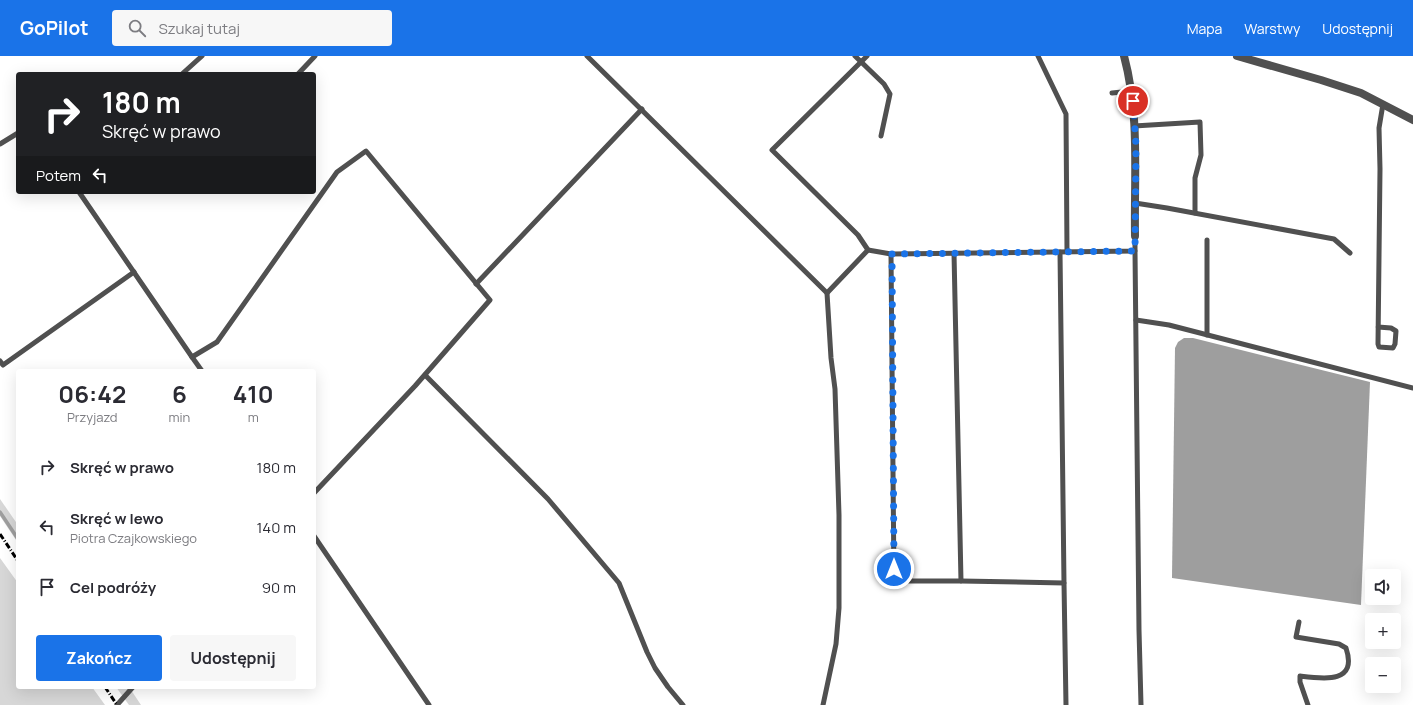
<!DOCTYPE html>
<html lang="pl">
<head>
<meta charset="utf-8">
<style>
	:root { --surface:#fff; --page:#f7f7f7; --text:#2b2b33; --muted:#7c7c81; --accent:#1a73e8 }
	body { margin:0; font-family:Manrope,sans-serif; background:var(--page); color:var(--text); height:100vh; display:flex; flex-direction:column; font-size:15px; white-space:nowrap }
	* { box-sizing:border-box; margin:0 }
	p { font-size:13px; color:var(--muted) }
	.icon { flex:none; width:22px; height:22px; fill:none; stroke:currentColor; stroke-width:2; stroke-linecap:round; stroke-linejoin:round }
	.map { position:relative; flex:1; overflow:hidden }
	.panel { position:absolute; left:16px; top:313px; width:300px; height:320px; display:flex; flex-direction:column; background:var(--surface); border-radius:4px; box-shadow:0 4px 16px #0002 }
	.panel>* { flex:none }
	.hud { position:absolute; left:16px; top:16px; width:300px; height:122px; border-radius:4px; box-shadow:0 4px 16px #0002; background:#202124; color:#fff; overflow:hidden }
	.fabs { position:absolute; left:1365px; top:513px; display:grid; gap:8px }
	.fabs a { display:grid; place-items:center; width:36px; height:36px; border-radius:4px; background:var(--surface); box-shadow:0 4px 16px #0002; font-size:20px }
	.pin { position:absolute; display:grid; place-items:center; width:34px; height:34px; color:#fff; margin:-17px; border:2px solid #fff; border-radius:50%; box-shadow:0 1px 4px #0007 }
	.me { position:absolute; width:44px; margin:-22px; rotate:0deg; stroke-linejoin:round; filter:drop-shadow(0 0 3px #0008) }
	.turn { display:flex; align-items:center; gap:14px; height:84px; padding:0 20px; font-size:18px }
	.turn .icon { width:52px; height:52px; stroke-width:2.5 }
	.turn b { display:block; font-size:28px; line-height:34px }
	.then { display:flex; align-items:center; height:38px; padding:0 20px; background:#0003; gap:8px; font-size:15px }
	.eta { display:flex; justify-content:space-evenly; align-items:center; height:68px; text-align:center }
	.eta b { font-size:24px; font-weight:700; line-height:28px }
	.primary-button { display:flex; gap:8px; margin-top:auto; padding:8px 20px }
	.primary-button a { flex:1; height:46px; border-radius:4px; background:var(--accent); color:#fff; font-size:16px; font-weight:700; line-height:46px; text-align:center }
	.primary-button a+a { background:var(--page); color:var(--text) }
	ul { padding:0; list-style:none }
	li { display:flex; align-items:center; gap:12px; height:60px; padding:0 20px }
	li div { flex:1 }
	li b { display:block; font-size:15px }
	li em { font-style:normal }
	header { display:flex; align-items:center; gap:24px; box-sizing:border-box; height:56px; padding:0 20px; background:var(--accent); color:#fff }
	header strong { font-size:19px }
	nav { display:flex; gap:22px; margin-inline-start:auto; font-size:14px }
	.search { width:280px; height:36px; background:var(--page); display:flex; align-items:center; gap:10px; box-sizing:border-box; padding:0 14px; border-radius:4px; color:var(--muted); font-size:15px }
	.map>svg:first-child { display:block }
	.green { fill:#d7d7d7 }
	.water { fill:#9e9e9e }
	.lines { fill:none; stroke-linecap:round; stroke-linejoin:round }
	.stream { stroke:#9e9e9e; stroke-width:3.5 }
	.lane { stroke:#505050; stroke-width:5 }
	.street { stroke:#505050; stroke-width:8 }
	.rail { stroke:#000; stroke-width:3; stroke-dasharray:6 2 1 2; stroke-linecap:butt }
	.route { stroke:#1a73e8; stroke-width:7; stroke-dasharray:0 12.6 }
</style>
</head>
<body>
<header>
<strong>GoPilot</strong>
<div class="search"><svg class="icon" aria-label="search" viewBox="0 0 24 24"><circle cx="10" cy="10" r="6"/><path d="M15 15l6 6"/></svg>Szukaj tutaj</div>
<nav><a>Mapa</a><a>Warstwy</a><a>Udostępnij</a></nav>
</header>
<div class="map">
<svg width="1413" height="649" viewBox="0 0 1413 649">
	<rect width="100%" height="100%" fill="#fff"/>
	<g class="green">
		<path d="M0 443 18 469V487L0 460Z"/>
		<path d="M0 502 18 527V631H92L105 649H0Z"/>
		<path d="M116 631H129L141 649H129Z"/>
	</g>
	<path class="water" d="M1184 282H1193L1370 326 1361 549 1172 522 1175 292 1178 286Z"/>
	<g class="lines">
		<path class="stream" d="M0 456 18 483"/>
		<g class="lane">
			<path d="M587 0 827 237 868 194 891 198 1135 195V180"/>
			<path d="M855 0 884 28 890 38 881 80"/>
			<path d="M867 0 772 94 858 179 868 194"/>
			<path d="M1038 0 1066 58 1067 196"/>
			<path d="M182 18 202 0"/>
			<path d="M298 18 315 0"/>
			<path d="M1112 37 1132 35"/>
			<path d="M1134 70 1200 66 1201 99 1195 122V157"/>
			<path d="M0 88 18 77"/>
			<path d="M79 136 192 301 217 286 337 116 366 95 490 244 415 330 314 437"/>
			<path d="M1135 147 1167 152 1334 183 1350 197"/>
			<path d="M1135 195 1139 574 1141 649"/>
			<path d="M1060 196 1064 527 1066 649"/>
			<path d="M954 197 961 525"/>
			<path d="M891 198 894 525H961L1064 527"/>
			<path d="M476 228 642 53"/>
			<path d="M1136 264 1169 269 1413 332"/>
			<path d="M1378 271 1391 272 1396 275 1395 288 1393 292 1379 291 1378 288 1380 113 1379 72 1383 48"/>
			<path d="M1207 279V184"/>
			<path d="M192 301 202 315"/>
			<path d="M0 305 3 309 134 216"/>
			<path d="M425 319 548 443 619 527 647 596 655 612 668 631 683 649"/>
			<path d="M314 480 429 649"/>
			<path d="M1299 566 1296 581 1339 588 1346 592C1358 628 1324 623 1300 620V626L1308 649"/>
			<path d="M117 649 133 631"/>
			<path d="M823 649 836 588 839 552V459L835 333 831 302 827 237"/>
		</g>
		<g class="street">
			<path d="M1124 0C1140 59 1134 120 1135 180"/>
			<path d="M1237 0 1321 24 1361 37 1413 64"/>
		</g>
		<g class="rail">
			<path d="M0 478 18 505"/>
			<path d="M105 631 117 649"/>
		</g>
	</g>
	<g class="lines">
		<path class="route" d="M894 513 892 198 1135 195 1136 89 1133 45"/>
	</g>
</svg>
<div class="fabs">
<a><svg class="icon" aria-label="sound" viewBox="0 0 24 24"><path d="M4 9h4l5-4v14l-5-4H4zM17 9q2 3 0 6"/></svg></a>
<a>+</a>
<a>−</a>
</div>
<div class="pin" style="left:1133px;top:45px;background:#d93025"><svg class="icon" aria-label="arrive" viewBox="0 0 24 24"><path d="M6 21V4h12l-3 4 3 4H6"/></svg></div>
<svg class="me" style="left:894px;top:513px" viewBox="-20 -20 40 40"><circle r="17" fill="#1a73e8" stroke="#fff" stroke-width="3"/><path d="M0-11L8 9 0 5-8 9z" fill="#fff"/></svg>
<div class="hud">
<div class="turn"><svg class="icon" aria-label="right" viewBox="0 0 24 24"><path d="M7 20v-9h11M14 6l5 5-5 5"/></svg><div><b>180 m</b>Skręć w prawo</div></div>
<div class="then">Potem<svg class="icon" aria-label="left" viewBox="0 0 24 24"><path d="M17 20v-9H6M10 6l-5 5 5 5"/></svg></div>
</div>
<section class="panel">
<div class="eta">
<div><b>06:42</b><p>Przyjazd</p></div>
<div><b>6</b><p>min</p></div>
<div><b>410</b><p>m</p></div>
</div>
<ul>
<li><svg class="icon" aria-label="right" viewBox="0 0 24 24"><path d="M7 20v-9h11M14 6l5 5-5 5"/></svg><div><b>Skręć w prawo</b></div><em>180 m</em></li>
<li><svg class="icon" aria-label="left" viewBox="0 0 24 24"><path d="M17 20v-9H6M10 6l-5 5 5 5"/></svg><div><b>Skręć w lewo</b><p>Piotra Czajkowskiego</p></div><em>140 m</em></li>
<li><svg class="icon" aria-label="arrive" viewBox="0 0 24 24"><path d="M6 21V4h12l-3 4 3 4H6"/></svg><div><b>Cel podróży</b></div><em>90 m</em></li>
</ul>
<div class="primary-button"><a>Zakończ</a><a>Udostępnij</a></div>
</section>
</div>
</body>
</html>
